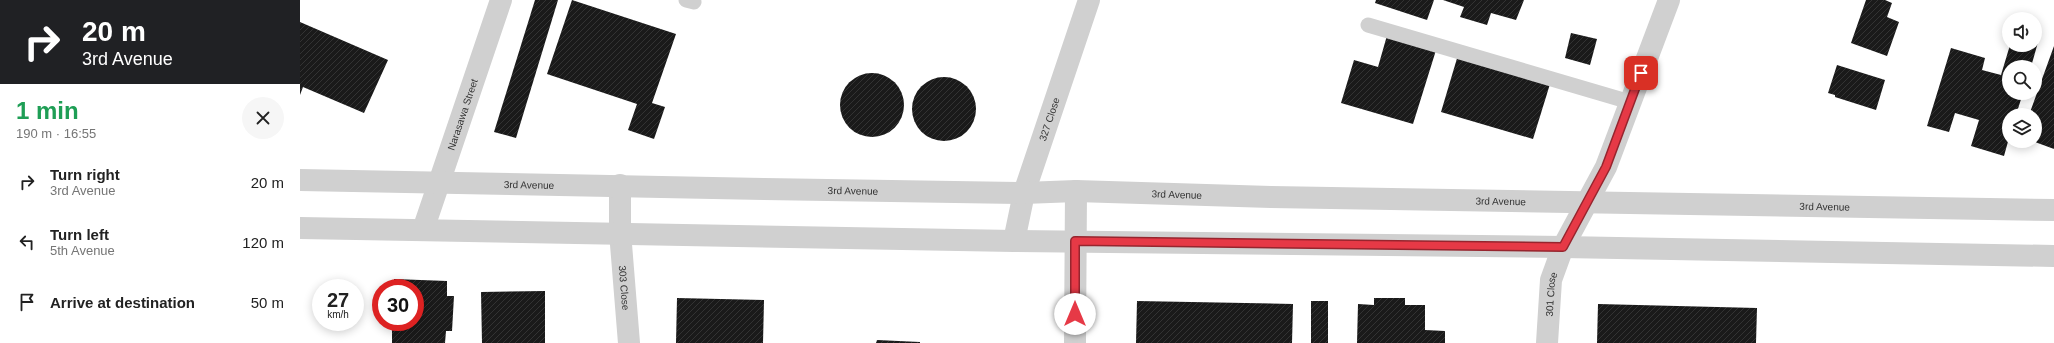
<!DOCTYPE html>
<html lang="en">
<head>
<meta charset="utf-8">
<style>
	:root { --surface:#fff; --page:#f6f6f6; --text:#222; --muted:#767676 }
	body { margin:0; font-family:Helvetica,sans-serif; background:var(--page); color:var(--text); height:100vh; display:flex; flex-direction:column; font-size:15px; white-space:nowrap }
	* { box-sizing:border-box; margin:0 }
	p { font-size:13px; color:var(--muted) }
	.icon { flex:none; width:22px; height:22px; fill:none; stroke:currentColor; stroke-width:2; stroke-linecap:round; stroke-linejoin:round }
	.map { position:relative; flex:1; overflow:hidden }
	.side { display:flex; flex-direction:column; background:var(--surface); width:300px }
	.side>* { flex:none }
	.banner { background:#202124; color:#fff; overflow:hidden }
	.tools { position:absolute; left:1702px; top:12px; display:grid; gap:8px }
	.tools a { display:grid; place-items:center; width:40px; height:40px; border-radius:50%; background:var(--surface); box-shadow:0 2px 10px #0003; font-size:20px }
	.speed { position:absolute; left:12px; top:279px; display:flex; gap:8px; font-size:20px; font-weight:700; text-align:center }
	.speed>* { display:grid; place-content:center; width:52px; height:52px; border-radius:50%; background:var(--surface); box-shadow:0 2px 10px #0003; line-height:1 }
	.speed small { font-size:10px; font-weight:400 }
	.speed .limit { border:6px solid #d22; background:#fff; color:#111 }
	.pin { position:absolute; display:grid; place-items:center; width:34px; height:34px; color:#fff; margin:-17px; border-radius:8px; box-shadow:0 2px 6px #0006 }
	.me { position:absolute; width:44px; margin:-22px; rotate:0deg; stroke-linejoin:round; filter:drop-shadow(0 0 3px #0008) }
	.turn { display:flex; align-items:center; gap:14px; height:84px; padding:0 16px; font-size:18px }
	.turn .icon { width:52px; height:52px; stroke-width:2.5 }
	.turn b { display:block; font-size:28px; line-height:34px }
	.round { display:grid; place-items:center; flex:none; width:42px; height:42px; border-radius:21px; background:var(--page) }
	.headline { display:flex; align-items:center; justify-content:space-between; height:68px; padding:0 16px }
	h1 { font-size:24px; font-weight:600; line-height:30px; color:#1e9e55 }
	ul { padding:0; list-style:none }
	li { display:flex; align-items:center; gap:12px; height:60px; padding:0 16px }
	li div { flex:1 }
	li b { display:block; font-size:15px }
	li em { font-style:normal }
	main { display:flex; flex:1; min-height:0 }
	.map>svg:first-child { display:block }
	.building { fill:url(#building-hatch) }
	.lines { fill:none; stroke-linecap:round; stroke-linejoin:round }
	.service { stroke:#d0d0d0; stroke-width:15 }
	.minor { stroke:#d0d0d0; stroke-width:22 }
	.tertiary { stroke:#d0d0d0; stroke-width:22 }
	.route-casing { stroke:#96252e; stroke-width:10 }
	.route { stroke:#e63946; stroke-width:7 }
	.labels { text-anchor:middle; stroke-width:4; stroke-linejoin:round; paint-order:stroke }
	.street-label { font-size:10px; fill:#333; stroke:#fff }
</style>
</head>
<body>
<main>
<section class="side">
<div class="banner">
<div class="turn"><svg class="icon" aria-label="right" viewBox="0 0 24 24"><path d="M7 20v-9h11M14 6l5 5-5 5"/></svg><div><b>20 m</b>3rd Avenue</div></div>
</div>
<div class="headline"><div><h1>1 min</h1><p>190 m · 16:55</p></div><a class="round"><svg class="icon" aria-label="close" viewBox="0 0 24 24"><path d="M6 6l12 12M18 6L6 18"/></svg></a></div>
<ul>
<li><svg class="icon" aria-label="right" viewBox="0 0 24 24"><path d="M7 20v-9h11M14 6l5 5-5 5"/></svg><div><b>Turn right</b><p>3rd Avenue</p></div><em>20 m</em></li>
<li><svg class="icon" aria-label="left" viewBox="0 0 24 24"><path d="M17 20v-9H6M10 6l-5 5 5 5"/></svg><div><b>Turn left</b><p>5th Avenue</p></div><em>120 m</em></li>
<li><svg class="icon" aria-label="arrive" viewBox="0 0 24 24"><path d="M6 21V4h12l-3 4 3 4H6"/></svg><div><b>Arrive at destination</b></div><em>50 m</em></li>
</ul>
</section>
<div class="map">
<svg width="1754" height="343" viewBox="0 0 1754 343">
	<defs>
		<pattern id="building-hatch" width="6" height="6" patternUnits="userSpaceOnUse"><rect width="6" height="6" fill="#1a1a1a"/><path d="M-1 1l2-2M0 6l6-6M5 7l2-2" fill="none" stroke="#333"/></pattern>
	</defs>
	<rect width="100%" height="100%" fill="#fff"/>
	<g class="building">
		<path d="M235 0H258L216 138 194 132Z"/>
		<path d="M272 0 376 34 352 103 365 107 354 139 328 130 337 104 247 74Z"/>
		<path d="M1076 0H1134L1127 20 1075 3Z"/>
		<path d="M1143 0H1224L1216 20 1191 13 1187 25 1160 17 1164 7Z"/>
		<path d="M1566 0H1585L1592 3 1587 17 1599 22 1587 56 1551 43Z"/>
		<path d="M0 22 88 60 64 113 3 87 0 95Z"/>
		<path d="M1088 32 1137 47 1113 124 1041 103 1054 60 1078 67Z"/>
		<path d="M1271 33 1297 39 1290 65 1265 58Z"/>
		<path d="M1735 33 1740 35 1731 67H1709V93H1723L1716 115H1709V138L1704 156 1671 146 1679 120 1655 113 1649 132 1627 126 1651 48 1685 58 1682 70 1701 75 1710 45H1735Z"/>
		<path d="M1754 46V149L1735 142V115H1729Z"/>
		<path d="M1158 55 1250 84 1233 139 1141 112Z"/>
		<path d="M1537 65 1585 80 1576 110 1535 97V95L1528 93Z"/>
		<circle cx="572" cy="105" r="32"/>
		<circle cx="644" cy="109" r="32"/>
		<path d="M94 279 147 281V296H154L152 331H146L145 343H92V322H115V288H94Z"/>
		<path d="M245 291V343H182L181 292Z"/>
		<path d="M377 298 464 300 463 343H376Z"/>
		<path d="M1074 298H1105V305H1125V330L1145 331V343H1057L1058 304 1074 305Z"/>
		<path d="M837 301 993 304 992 343H836Z"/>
		<rect x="1011" y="301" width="17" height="42"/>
		<path d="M1298 304 1457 308 1456 343H1297Z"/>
		<path d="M577 340 620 342V343H576Z"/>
	</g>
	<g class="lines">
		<g class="service">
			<path d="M386 0 394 2"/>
			<path d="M1068 25 1330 102"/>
		</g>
		<g class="minor">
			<path id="s1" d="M320 185V232L329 343"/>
			<path id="s2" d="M123 230 201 0"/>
			<path id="s3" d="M714 241 724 193 789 0"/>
			<path d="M775 343 776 191"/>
			<path id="s4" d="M1247 343 1251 280 1263 247 1306 167 1369 0"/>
		</g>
		<g class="tertiary">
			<path id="s5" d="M0 180 464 189 724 193 776 191 971 197 1754 210"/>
			<path d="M0 228 714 241 1263 247 1754 256"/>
		</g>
	</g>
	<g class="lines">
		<g class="route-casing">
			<path id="route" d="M775 314V241L1263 247 1306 167 1341 73"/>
		</g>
		<use href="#route" class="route"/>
	</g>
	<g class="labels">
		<g class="street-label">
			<text dy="4" stroke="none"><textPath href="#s2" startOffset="122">Narasawa Street</textPath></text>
			<text dy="4" stroke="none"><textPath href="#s3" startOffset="127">327 Close</textPath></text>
			<text dy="4" stroke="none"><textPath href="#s5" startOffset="229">3rd Avenue</textPath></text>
			<text dy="4" stroke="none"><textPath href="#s5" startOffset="553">3rd Avenue</textPath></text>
			<text dy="4" stroke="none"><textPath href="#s5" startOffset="877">3rd Avenue</textPath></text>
			<text dy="4" stroke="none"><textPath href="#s5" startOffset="1201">3rd Avenue</textPath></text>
			<text dy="4" stroke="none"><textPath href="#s5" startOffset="1525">3rd Avenue</textPath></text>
			<text dy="4" stroke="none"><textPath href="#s1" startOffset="103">303 Close</textPath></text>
			<text dy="4" stroke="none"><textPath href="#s4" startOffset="49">301 Close</textPath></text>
		</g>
	</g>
</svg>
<div class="tools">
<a><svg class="icon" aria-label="sound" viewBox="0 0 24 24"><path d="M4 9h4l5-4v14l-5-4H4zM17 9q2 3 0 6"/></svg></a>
<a><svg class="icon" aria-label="search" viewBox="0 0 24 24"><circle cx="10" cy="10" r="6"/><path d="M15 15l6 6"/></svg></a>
<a><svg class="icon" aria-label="layers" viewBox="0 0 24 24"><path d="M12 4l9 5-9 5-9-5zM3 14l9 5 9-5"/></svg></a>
</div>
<div class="speed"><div>27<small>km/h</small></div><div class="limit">30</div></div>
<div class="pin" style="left:1341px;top:73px;background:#d93025"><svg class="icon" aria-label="arrive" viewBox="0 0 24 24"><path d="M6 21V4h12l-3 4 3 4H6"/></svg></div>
<svg class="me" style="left:775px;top:314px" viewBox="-20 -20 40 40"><circle r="19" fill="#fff"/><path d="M0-13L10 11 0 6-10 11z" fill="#e63946"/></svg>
</div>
</main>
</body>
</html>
